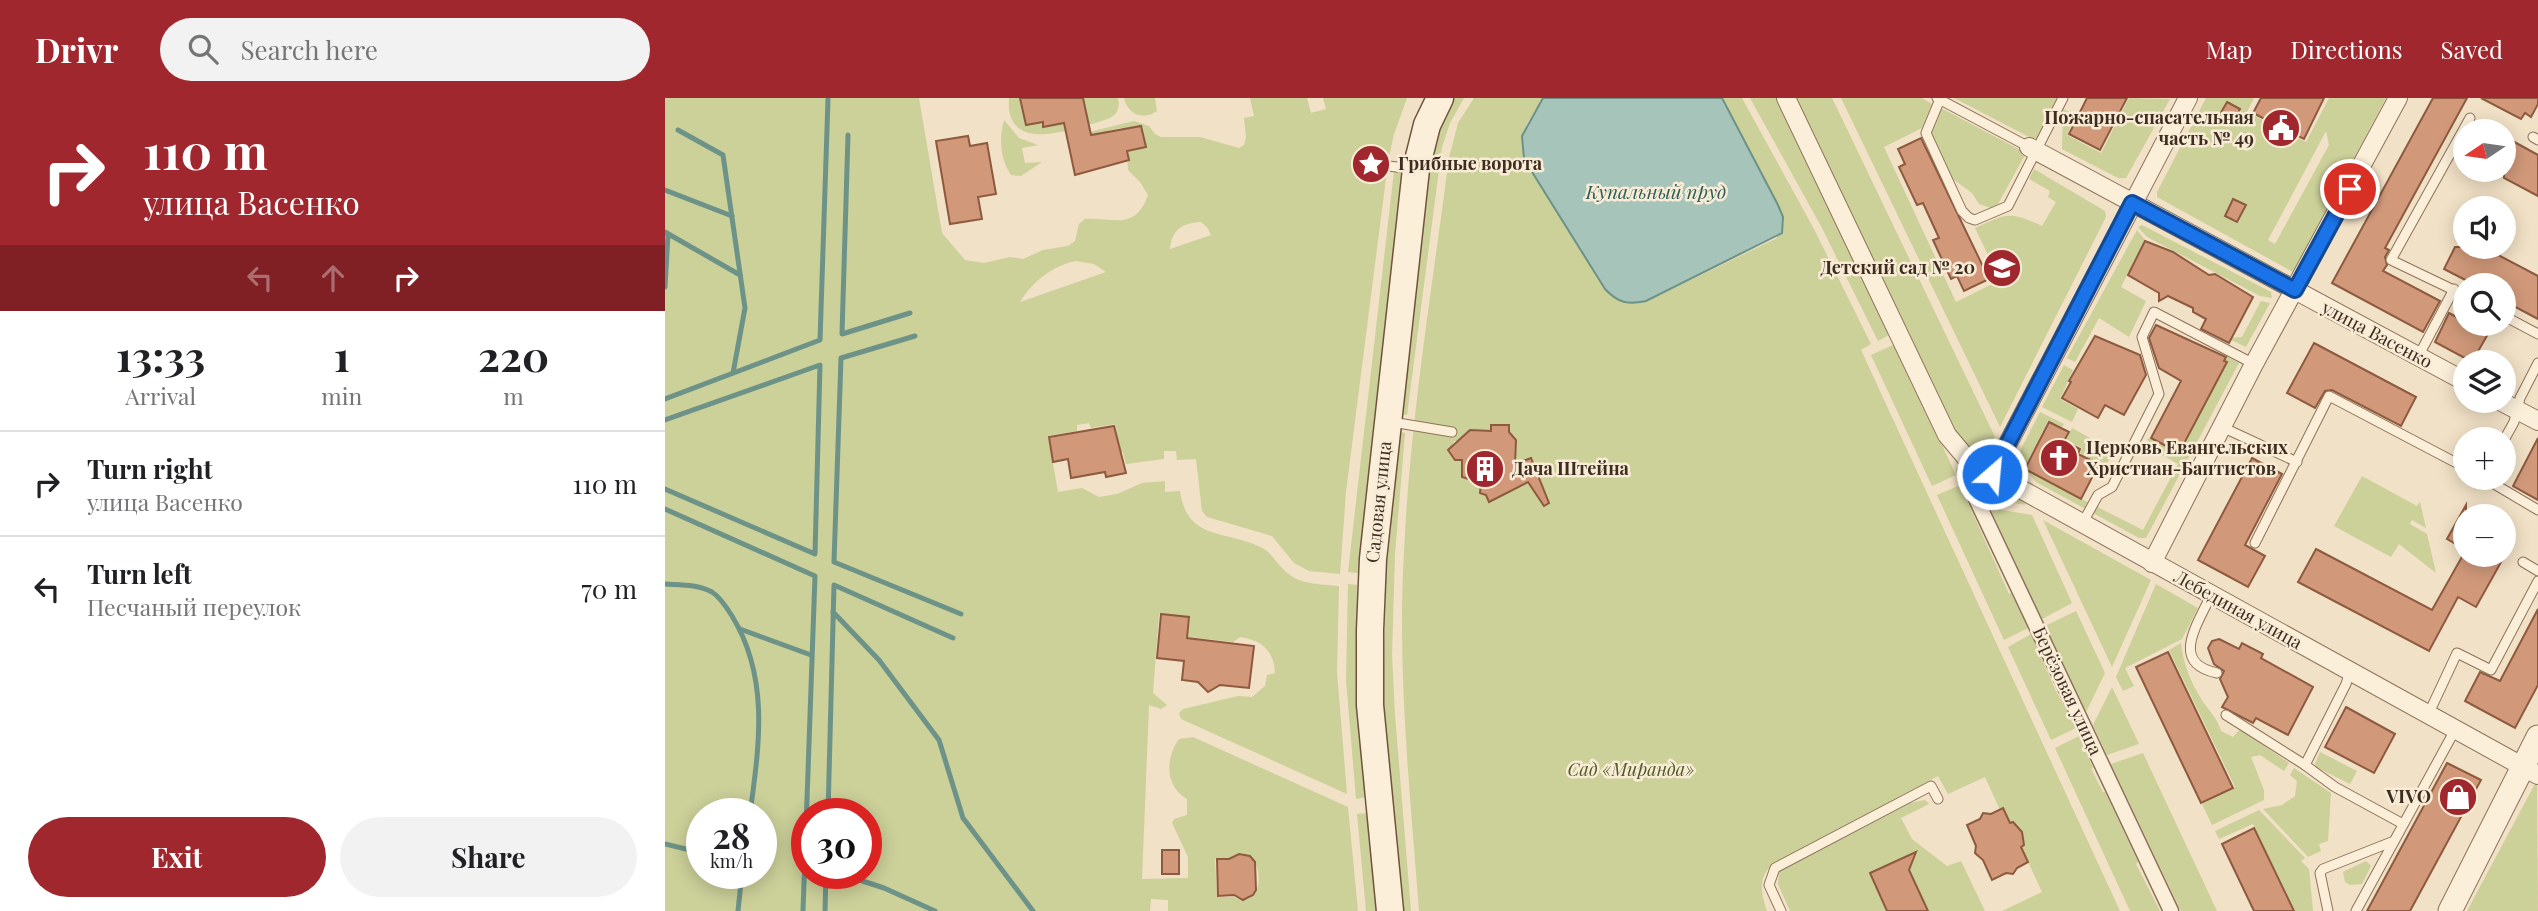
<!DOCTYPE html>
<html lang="en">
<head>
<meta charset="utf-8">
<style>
	:root { --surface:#fff; --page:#f2f2f2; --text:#202124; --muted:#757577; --line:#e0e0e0; --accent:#a0272e }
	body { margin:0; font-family:"Playfair Display",serif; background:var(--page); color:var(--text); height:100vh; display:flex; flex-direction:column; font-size:26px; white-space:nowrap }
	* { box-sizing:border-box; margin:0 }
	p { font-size:23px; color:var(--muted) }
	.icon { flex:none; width:38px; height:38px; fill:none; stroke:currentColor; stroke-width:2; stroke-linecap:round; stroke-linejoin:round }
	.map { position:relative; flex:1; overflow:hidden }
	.drawer { display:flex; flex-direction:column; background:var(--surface); width:665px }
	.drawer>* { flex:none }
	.guide { background:#a0272e; color:#fff; overflow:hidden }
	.needle { width:46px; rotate:257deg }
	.fabs { position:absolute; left:1788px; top:21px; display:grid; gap:14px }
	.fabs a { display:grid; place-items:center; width:63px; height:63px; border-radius:50%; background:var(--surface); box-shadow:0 4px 18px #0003; font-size:35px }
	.speed { position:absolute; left:21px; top:700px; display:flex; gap:14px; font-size:35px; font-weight:700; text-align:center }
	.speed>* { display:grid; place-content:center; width:91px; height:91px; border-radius:50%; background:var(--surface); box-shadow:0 4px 18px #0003; line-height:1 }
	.speed small { font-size:18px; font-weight:400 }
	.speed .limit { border:10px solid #d22; background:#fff; color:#111 }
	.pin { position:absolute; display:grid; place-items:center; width:60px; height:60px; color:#fff; margin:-30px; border:4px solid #fff; border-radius:50%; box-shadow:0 2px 7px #0007 }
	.me { position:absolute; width:77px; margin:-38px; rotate:27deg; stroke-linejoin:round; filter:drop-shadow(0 0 5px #0008) }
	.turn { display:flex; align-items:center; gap:24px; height:147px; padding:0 28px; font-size:32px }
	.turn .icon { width:91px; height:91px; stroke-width:2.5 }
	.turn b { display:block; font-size:49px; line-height:60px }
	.lanes { display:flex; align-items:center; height:66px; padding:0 28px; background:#0003; justify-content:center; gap:35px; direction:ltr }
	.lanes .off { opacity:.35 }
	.eta { display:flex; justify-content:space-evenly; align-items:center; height:119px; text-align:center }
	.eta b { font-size:42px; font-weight:700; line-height:49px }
	.button { display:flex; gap:14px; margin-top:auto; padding:14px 28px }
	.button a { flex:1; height:80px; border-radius:42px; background:var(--accent); color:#fff; font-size:28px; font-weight:700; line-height:80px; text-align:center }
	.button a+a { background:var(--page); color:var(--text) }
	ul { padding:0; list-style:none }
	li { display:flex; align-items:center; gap:21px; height:105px; padding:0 28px; border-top:2px solid var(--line) }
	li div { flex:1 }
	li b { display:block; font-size:26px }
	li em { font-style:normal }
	header { display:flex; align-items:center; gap:42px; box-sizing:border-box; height:98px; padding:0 35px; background:var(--accent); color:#fff }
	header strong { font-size:33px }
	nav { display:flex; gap:38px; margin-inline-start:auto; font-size:24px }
	.search { width:490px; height:63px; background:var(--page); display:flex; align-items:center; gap:18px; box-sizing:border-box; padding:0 24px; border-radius:38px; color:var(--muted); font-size:26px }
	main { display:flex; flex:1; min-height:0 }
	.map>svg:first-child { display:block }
	.green { fill:#ccd099; fill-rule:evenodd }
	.water { fill:#a7c4ba; stroke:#6d9388; stroke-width:2 }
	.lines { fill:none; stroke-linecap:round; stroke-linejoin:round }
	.stream { stroke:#6d9388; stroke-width:5 }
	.building { fill:#d1997a; stroke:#8e5a3f; stroke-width:2 }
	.service-casing { stroke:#8d725a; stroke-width:11 }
	.pedestrian-casing { stroke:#8d725a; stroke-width:17 }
	.minor-casing { stroke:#8d725a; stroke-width:20 }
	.tertiary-casing { stroke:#8d725a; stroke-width:25 }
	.secondary-casing { stroke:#6f533d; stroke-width:29 }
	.service { stroke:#fbefda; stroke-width:9 }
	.pedestrian { stroke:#fbefda; stroke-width:14 }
	.minor { stroke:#fbefda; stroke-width:18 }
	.tertiary { stroke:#fbefda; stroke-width:23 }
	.secondary { stroke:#fbefda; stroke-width:26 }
	.route-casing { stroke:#114b97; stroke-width:18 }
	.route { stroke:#1a73e8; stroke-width:12 }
	.labels { text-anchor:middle; stroke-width:5; stroke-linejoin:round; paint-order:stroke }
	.poi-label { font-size:18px; font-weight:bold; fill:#3d2c1f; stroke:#f8ecd6; text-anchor:end }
	.street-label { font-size:18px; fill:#3d2c1f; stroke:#f8ecd6 }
	.park-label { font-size:18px; font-style:italic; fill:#505a24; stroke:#f8ecd6 }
	.water-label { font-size:19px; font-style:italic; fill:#2d5d57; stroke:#f8ecd6 }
</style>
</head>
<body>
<header>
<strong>Drivr</strong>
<div class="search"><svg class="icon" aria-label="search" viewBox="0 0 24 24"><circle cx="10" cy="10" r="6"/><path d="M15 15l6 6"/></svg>Search here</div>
<nav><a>Map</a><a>Directions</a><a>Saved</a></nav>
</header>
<main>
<section class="drawer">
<div class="guide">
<div class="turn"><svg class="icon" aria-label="right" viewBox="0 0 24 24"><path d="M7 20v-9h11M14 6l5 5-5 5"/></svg><div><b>110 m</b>улица Васенко</div></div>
<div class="lanes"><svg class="icon off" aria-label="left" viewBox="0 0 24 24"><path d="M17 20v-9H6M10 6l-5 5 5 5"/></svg><svg class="icon off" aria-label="ahead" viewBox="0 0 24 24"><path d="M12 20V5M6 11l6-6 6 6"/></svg><svg class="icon" aria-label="right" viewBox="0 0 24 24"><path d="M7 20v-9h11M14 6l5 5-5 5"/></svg></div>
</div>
<div class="eta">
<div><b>13:33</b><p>Arrival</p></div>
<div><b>1</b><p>min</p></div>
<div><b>220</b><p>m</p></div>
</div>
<ul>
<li><svg class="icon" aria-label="right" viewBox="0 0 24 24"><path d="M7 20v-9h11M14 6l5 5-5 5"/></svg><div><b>Turn right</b><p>улица Васенко</p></div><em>110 m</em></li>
<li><svg class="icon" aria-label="left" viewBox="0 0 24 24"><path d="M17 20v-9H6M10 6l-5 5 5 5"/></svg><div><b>Turn left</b><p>Песчаный переулок</p></div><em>70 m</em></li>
</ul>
<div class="button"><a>Exit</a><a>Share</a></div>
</section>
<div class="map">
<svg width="1873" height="813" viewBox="0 0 1873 813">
	<rect width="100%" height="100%" fill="#f1e1c6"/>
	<g class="green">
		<path d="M0 0H254L277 135 300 162 319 165 345 159 358 161 378 152 403 148 410 143 414 126 420 121C447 119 470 134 483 97L475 84 463 72 462 53 481 49 456 30 442 33V36L403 45V42L408 38 469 23 484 28 490 36 496 39H535L574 50 579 47 581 39 579 20 589 18 585 0H642L646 15 661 11 658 0H742L729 36 723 64 714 71 722 72 681 394 675 476 644 473 629 465 607 438 542 419 537 413 531 361 512 362 511 353H499V361L461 366 458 354H455L450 326 426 330 424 325 412 327V333L383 338 393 394 417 390 434 399 452 396 477 385 500 383V394L515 393C522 445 564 431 599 451 607 456 611 464 618 471 633 487 654 486 674 488L672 574 682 696 516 621 514 615 518 611 573 598 587 599 600 588 602 577 610 575C609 552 596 542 575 539L568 544 523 539 525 519 494 516 488 595 502 607 496 611 484 607 477 781 523 780V759L507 725 509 721 522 717V701C500 689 500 660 514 641L528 639 683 709 693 813H503V802L486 801 485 813H0ZM536 124 542 129 546 137 505 151C507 132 516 125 536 124ZM411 163 429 166 441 174 355 204C368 183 387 168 411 163ZM37 716H96V775H37ZM142 716H201V775H142ZM574 755 586 757C597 771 598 799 578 803L568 799H552L550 761 567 760Z"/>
		<path d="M344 0H355L361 27 378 24 379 29 400 24 421 14 418 0H453C455 10 453 16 443 21 414 29 339 60 344 0Z"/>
		<path d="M459 0H490L492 13C479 23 462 16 459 0Z"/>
		<path d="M788 0H799L785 25 777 49 742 317 735 316 765 61 772 32Z"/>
		<path d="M809 0H878L861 27 973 205 993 198 1112 140 1113 107 1057 0H1077L1150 133 1206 246 1196 252 1455 813H1337L1377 794 1356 749 1350 729 1335 712 1320 679 1283 696 1273 678 1106 768C1093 780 1096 797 1102 813H754C745 694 732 574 739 454 745 322 767 191 784 60L793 25ZM808 332C822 332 839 332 851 342L843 380 849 392 824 404 816 384 797 379V362H789L785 354 789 343H797V338L807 335Z"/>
		<path d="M1085 0H1112L1224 237 1213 243 1157 130Z"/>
		<path d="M1130 0H1167L1330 339 1318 356 1303 353 1293 342Z"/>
		<path d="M1176 0H1257L1267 6 1257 30 1219 49 1291 204 1335 182 1310 130C1342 115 1345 113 1377 128L1391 104 1383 99 1385 93 1364 81 1369 71 1440 113 1441 119 1335 329Z"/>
		<path d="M1289 0H1392L1372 40 1368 41Z"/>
		<path d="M1464 0 1505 1 1461 80H1453L1397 51 1398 11 1411 17 1402 37 1436 55Z"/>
		<path d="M1541 0H1589L1582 14 1641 44 1664 0H1721L1628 174 1492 99V94ZM1661 33 1664 47 1610 146 1603 142Z"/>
		<path d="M1276 10 1361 55 1333 106 1326 110 1314 106 1307 95 1285 79 1266 37Z"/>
		<path d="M339 22 354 40 373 47 357 50 360 65 377 64 356 78 346 77C335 61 334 40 339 22Z"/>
		<path d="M729 73 737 74 693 475 683 474Z"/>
		<path d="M1477 127 1606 194 1607 200 1595 198 1482 139 1473 129Z"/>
		<path d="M1472 132 1480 142 1456 189 1481 203 1464 239 1434 220 1410 264 1402 260Z"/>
		<path d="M1596 203 1605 205 1581 249 1562 240 1577 239Z"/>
		<path d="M1230 246 1291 377 1267 388 1206 257Z"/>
		<path d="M1561 258 1574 265 1481 440H1474L1371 384 1357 368 1355 353 1375 314 1399 326 1397 329 1383 323 1362 365 1365 375 1478 432 1513 366 1487 351 1482 341 1486 340 1514 355Z"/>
		<path d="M1399 267 1408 272 1395 301 1413 311 1407 324 1377 309Z"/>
		<path d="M1407 330 1445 351 1447 356 1440 369 1415 355 1417 350 1401 342Z"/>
		<path d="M733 334 740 335 730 456 727 557 730 617 746 813H737L718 605 722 441Z"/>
		<path d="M1310 377 1359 404 1361 407 1321 400Z"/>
		<path d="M1697 378 1752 408 1755 404 1761 430 1747 422 1745 426 1762 436 1771 475 1734 446 1726 459 1669 428Z"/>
		<path d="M1295 387 1344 496 1346 495 1363 530 1339 542 1272 397Z"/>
		<path d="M1325 410 1367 417 1407 505 1377 521Z"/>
		<path d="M1378 422 1486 482 1447 569Z"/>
		<path d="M683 486 692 487 691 583 701 699 691 701 681 582Z"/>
		<path d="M1491 486 1533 510 1517 541 1460 570 1469 588 1458 593 1451 579Z"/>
		<path d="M1411 513 1440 575 1421 614 1380 528Z"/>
		<path d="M1366 536 1390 591 1411 630 1386 642 1343 549Z"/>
		<path d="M1516 545C1518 565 1525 582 1535 599 1542 611 1552 619 1556 633L1568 639 1575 631 1624 665 1619 673 1595 657 1586 659 1599 692V702L1547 727 1537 706 1570 689 1504 552Z"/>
		<path d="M1447 589 1474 646 1442 657 1428 627Z"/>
		<path d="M1414 638 1428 670 1426 671 1438 694H1440L1473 764 1471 766 1495 813H1465L1390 650Z"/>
		<path d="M1655 654 1692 673 1685 686 1651 669 1650 666Z"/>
		<path d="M1478 655 1552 813H1516L1446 666Z"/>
		<path d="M1629 670 1666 695 1663 743 1654 746 1656 753 1643 759 1598 711 1617 707 1630 698 1632 683 1625 677Z"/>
		<path d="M1872 682 1873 813H1802Z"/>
		<path d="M1260 702 1264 706 1236 720 1247 741 1282 768 1296 763 1320 813H1125L1113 786 1114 774 1245 705Z"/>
		<path d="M1594 712 1640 760 1636 763 1644 771 1648 813H1630L1588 726 1554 741 1550 733Z"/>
		<path d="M702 715 712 813H701L692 716Z"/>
		<path d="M1701 763 1706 768 1697 786 1685 787 1680 784 1678 774Z"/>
	</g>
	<path class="water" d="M878 0H1057L1113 107 1118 119 1117 135 981 203C963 207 953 205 940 191L859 61 857 38Z"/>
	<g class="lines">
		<g class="stream">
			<path d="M13 32 58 57 80 210 68 275"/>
			<path d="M183 37 177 236 245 215"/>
			<path d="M0 92 67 118"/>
			<path d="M0 134 75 177"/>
			<path d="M0 189 3 136"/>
			<path d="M250 238 176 260 169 464 296 516"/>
			<path d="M0 301 155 242 163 1"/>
			<path d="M0 322 155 267 150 456 0 391"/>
			<path d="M0 411 150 478 138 813"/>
			<path d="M0 486C16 487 32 486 47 494 55 499 62 510 67 518 105 580 94 648 85 716"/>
			<path d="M168 514 214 562 274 642 298 720 368 813"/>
			<path d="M75 531 146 557"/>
			<path d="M163 716 169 487 288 540"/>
			<path d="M0 746 37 755"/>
			<path d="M173 775 219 790 270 813"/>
			<path d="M73 813 77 775"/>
			<path d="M160 813 161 775"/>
		</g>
	</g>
	<g class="building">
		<path d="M355 0H418L426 37 476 28 481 49 462 53 464 62 410 77 399 25 378 29V24L361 27Z"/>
		<path d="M1422 0H1462L1435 52 1404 36Z"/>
		<path d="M1596 0H1659L1639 41 1588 15Z"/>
		<path d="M1768 0H1802L1720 150 1724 152 1720 159 1722 167 1718 173 1775 203 1758 234 1667 185Z"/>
		<path d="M1816 0H1873V6L1866 19 1860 15 1856 21Z"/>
		<path d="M1562 4 1575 11 1568 25 1554 18Z"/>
		<path d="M303 38 305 48 322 45 331 96 313 99 317 121 285 126 271 43Z"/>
		<path d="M1256 40 1324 181 1299 193 1292 178 1286 181 1268 142 1274 140 1258 105 1252 107 1234 69 1240 66 1233 51Z"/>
		<path d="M1844 41 1873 57V98L1839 80V49Z"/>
		<path d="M1568 101 1581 107 1572 124 1560 118Z"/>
		<path d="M1480 143 1508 154 1544 177 1550 176 1588 199 1564 245 1536 231 1541 221 1528 214V210L1503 198 1494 203V195L1463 177Z"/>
		<path d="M1790 149H1818L1873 178V221L1839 203V187H1810L1779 171Z"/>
		<path d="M1784 215 1823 236 1807 264 1770 244Z"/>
		<path d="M1491 227 1561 259 1559 263 1562 264 1514 355 1486 340 1516 283 1494 270 1484 240Z"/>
		<path d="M1430 238 1475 257 1481 277 1459 317 1440 307 1433 320 1397 300 1406 284 1404 283Z"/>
		<path d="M1649 245 1751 299 1736 328 1667 292 1660 293 1650 310 1622 295Z"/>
		<path d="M1384 324 1404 334 1399 343 1415 351 1413 356 1434 366 1416 401 1360 371Z"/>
		<path d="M826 327H844V334L851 342 850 366 866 360 884 405 879 408 863 384 824 404 821 397 815 395 816 385 797 379V362H790L783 352 805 332 826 333Z"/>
		<path d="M449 328 461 375 441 379 440 374 406 380 403 361 388 364 384 339Z"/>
		<path d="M1873 340V402L1848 388Z"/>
		<path d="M1587 360 1617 376 1580 447 1600 458 1583 489 1533 462Z"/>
		<path d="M1801 407V452L1782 441Z"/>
		<path d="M1651 451 1767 512 1798 457H1840L1811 509 1793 499 1764 553 1633 484Z"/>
		<path d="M1873 511V587L1850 630 1800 603 1815 574 1835 583Z"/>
		<path d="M496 516 524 519 522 540 589 548 584 590 555 587 543 594 533 584 517 582 519 563 492 560Z"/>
		<path d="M1554 541 1574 551 1577 545 1598 556 1596 560 1648 589 1623 637 1591 620 1588 625 1557 609 1563 599 1555 581 1559 573 1549 566 1543 550 1547 543Z"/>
		<path d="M1503 554 1568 690 1536 705 1471 569Z"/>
		<path d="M1681 609 1730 636 1709 675 1660 649Z"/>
		<path d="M1782 665 1816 682 1745 813H1702Z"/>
		<path d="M1338 710 1345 725 1348 724 1357 734 1359 747 1356 749 1363 764 1352 770 1348 776 1341 775 1327 782 1318 762 1310 755 1311 748 1302 727 1315 721 1318 715 1326 716Z"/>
		<path d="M1589 730 1629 813H1589L1557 746Z"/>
		<rect x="497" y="752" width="17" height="24"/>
		<path d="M1251 754 1244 772 1263 813H1222L1205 775Z"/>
		<path d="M574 756 585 758 590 764 591 792 588 797 578 802 569 797 553 798 552 761H564Z"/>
	</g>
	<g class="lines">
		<g class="service-casing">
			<g id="service">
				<path d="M1272 0 1364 49"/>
				<path d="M1275 1 1261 35 1297 113 1304 120 1310 122 1343 108 1398 0"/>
				<path d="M1868 39 1873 42"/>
				<path d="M706 66 749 71"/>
				<path d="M1801 198 1726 162 1805 20"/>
				<path d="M1839 218 1873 236"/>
				<path d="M1753 259 1789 191"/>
				<path d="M727 324 787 334"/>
				<path d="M1557 329 1632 364"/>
				<path d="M1839 342 1849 324 1855 300 1873 265"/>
				<path d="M1819 380 1873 412"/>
				<path d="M1417 426 1433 397 1447 389 1494 296 1477 239 1489 214 1589 266"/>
				<path d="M1590 445 1664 298 1801 370"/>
				<path d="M1858 464 1873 473"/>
				<path d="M1546 497C1533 526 1504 565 1552 575"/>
				<path d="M1685 573 1681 586 1640 667 1670 689 1738 726"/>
				<path d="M1561 617 1640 667"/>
				<path d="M1763 617 1792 555 1826 572 1873 483"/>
				<path d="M1116 813 1104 787 1110 770 1266 688 1273 701"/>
				<path d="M1663 813 1655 775 1658 771 1729 743"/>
				<path d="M1691 813 1790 632"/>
			</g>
		</g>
		<g class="pedestrian-casing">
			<path id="pedestrian" d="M1300 373 1312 403 1506 813"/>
		</g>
		<g class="minor-casing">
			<g id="minor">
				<path d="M1121 0 1282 337 1303 362 1873 677"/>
				<path d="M1364 49 1801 284"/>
				<path d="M1835 303 1873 323"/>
				<path d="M1327 376 1523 0"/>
				<path d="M1487 465 1589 266 1733 0"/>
			</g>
		</g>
		<g class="tertiary-casing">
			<path id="tertiary" d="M1785 813 1873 639"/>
		</g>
		<g class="secondary-casing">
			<path id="secondary" d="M725 813 705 607V532L708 461 751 71 762 27 775 0"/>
		</g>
		<use href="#service" class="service"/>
		<use href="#pedestrian" class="pedestrian"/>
		<use href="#minor" class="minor"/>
		<use href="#tertiary" class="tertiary"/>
		<use href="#secondary" class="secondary"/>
	</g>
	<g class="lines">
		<g class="route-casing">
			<path id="route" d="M1327 376 1467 105 1630 192 1685 91"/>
		</g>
		<use href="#route" class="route"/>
	</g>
	<defs>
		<g id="civic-disc" transform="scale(2.0125)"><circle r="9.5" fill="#a0272e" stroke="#f8ecd6"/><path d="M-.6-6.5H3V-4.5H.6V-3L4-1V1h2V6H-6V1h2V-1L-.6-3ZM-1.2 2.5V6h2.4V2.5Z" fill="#fff"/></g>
		<g id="sight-disc" transform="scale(2.0125)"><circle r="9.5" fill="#a0272e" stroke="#f8ecd6"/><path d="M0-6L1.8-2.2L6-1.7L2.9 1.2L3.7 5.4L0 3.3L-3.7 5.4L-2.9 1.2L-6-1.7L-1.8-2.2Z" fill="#fff"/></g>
		<g id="school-disc" transform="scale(2.0125)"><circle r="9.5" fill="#a0272e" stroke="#f8ecd6"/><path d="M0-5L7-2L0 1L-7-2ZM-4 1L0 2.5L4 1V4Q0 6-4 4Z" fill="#fff"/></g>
		<g id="church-disc" transform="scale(2.0125)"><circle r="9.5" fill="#a0272e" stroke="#f8ecd6"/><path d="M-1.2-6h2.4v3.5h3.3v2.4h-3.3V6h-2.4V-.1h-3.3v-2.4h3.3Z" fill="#fff"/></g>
		<g id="building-disc" transform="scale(2.0125)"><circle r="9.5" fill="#a0272e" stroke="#f8ecd6"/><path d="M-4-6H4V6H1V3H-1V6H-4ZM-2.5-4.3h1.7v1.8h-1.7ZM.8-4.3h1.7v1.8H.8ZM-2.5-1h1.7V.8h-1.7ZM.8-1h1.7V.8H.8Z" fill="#fff"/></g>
		<g id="shop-disc" transform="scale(2.0125)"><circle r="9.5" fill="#a0272e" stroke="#f8ecd6"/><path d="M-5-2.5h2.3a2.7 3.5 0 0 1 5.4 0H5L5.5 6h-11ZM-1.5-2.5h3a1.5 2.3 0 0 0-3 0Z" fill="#fff"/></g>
	</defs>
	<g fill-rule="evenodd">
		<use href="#civic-disc" x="1616" y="30"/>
		<use href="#sight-disc" x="706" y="66"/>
		<use href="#school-disc" x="1337" y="170"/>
		<use href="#church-disc" x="1394" y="360"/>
		<use href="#building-disc" x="820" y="371"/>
		<use href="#shop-disc" x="1793" y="699"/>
	</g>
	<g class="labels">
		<g class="poi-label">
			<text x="1589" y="26">Пожарно-спасательная<tspan x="1589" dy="21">часть № 49</tspan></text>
			<text x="733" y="72" text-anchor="start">Грибные ворота</text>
			<text x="1310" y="176">Детский сад № 20</text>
			<text x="1421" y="356" text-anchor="start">Церковь Евангельских<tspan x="1421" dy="21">Христиан-Баптистов</tspan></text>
			<text x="847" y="377" text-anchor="start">Дача Штейна</text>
			<text x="1766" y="705">VIVO</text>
		</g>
		<g class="street-label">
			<text transform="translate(1712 237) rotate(28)" y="6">улица Васенко</text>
			<text transform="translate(714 404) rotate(-84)" y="6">Садовая улица</text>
			<text transform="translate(1573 512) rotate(29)" y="6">Лебединая улица</text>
			<text transform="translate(1402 593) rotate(65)" y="6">Берёзовая улица</text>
		</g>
		<g class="park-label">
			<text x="966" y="678">Сад «Миранда»</text>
		</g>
		<g class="water-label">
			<text x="991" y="101">Купальный пруд</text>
		</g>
	</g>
</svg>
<div class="fabs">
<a><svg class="needle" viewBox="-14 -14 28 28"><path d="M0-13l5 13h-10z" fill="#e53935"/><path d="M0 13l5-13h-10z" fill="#757577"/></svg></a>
<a><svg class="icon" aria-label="sound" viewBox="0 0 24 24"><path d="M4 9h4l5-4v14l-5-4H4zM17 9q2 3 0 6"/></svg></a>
<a><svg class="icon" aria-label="search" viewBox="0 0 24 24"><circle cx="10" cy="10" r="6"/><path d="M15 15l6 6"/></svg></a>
<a><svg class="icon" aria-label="layers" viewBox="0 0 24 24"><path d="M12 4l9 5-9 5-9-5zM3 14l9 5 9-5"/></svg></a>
<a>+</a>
<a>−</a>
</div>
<div class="speed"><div>28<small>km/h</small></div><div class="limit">30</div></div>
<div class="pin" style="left:1685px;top:91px;background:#d93025"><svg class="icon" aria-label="arrive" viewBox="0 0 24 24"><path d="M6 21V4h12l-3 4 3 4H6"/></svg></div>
<svg class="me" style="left:1327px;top:376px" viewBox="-20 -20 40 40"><circle r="17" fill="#1a73e8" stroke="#fff" stroke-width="3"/><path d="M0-11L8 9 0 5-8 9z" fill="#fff"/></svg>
</div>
</main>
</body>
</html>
